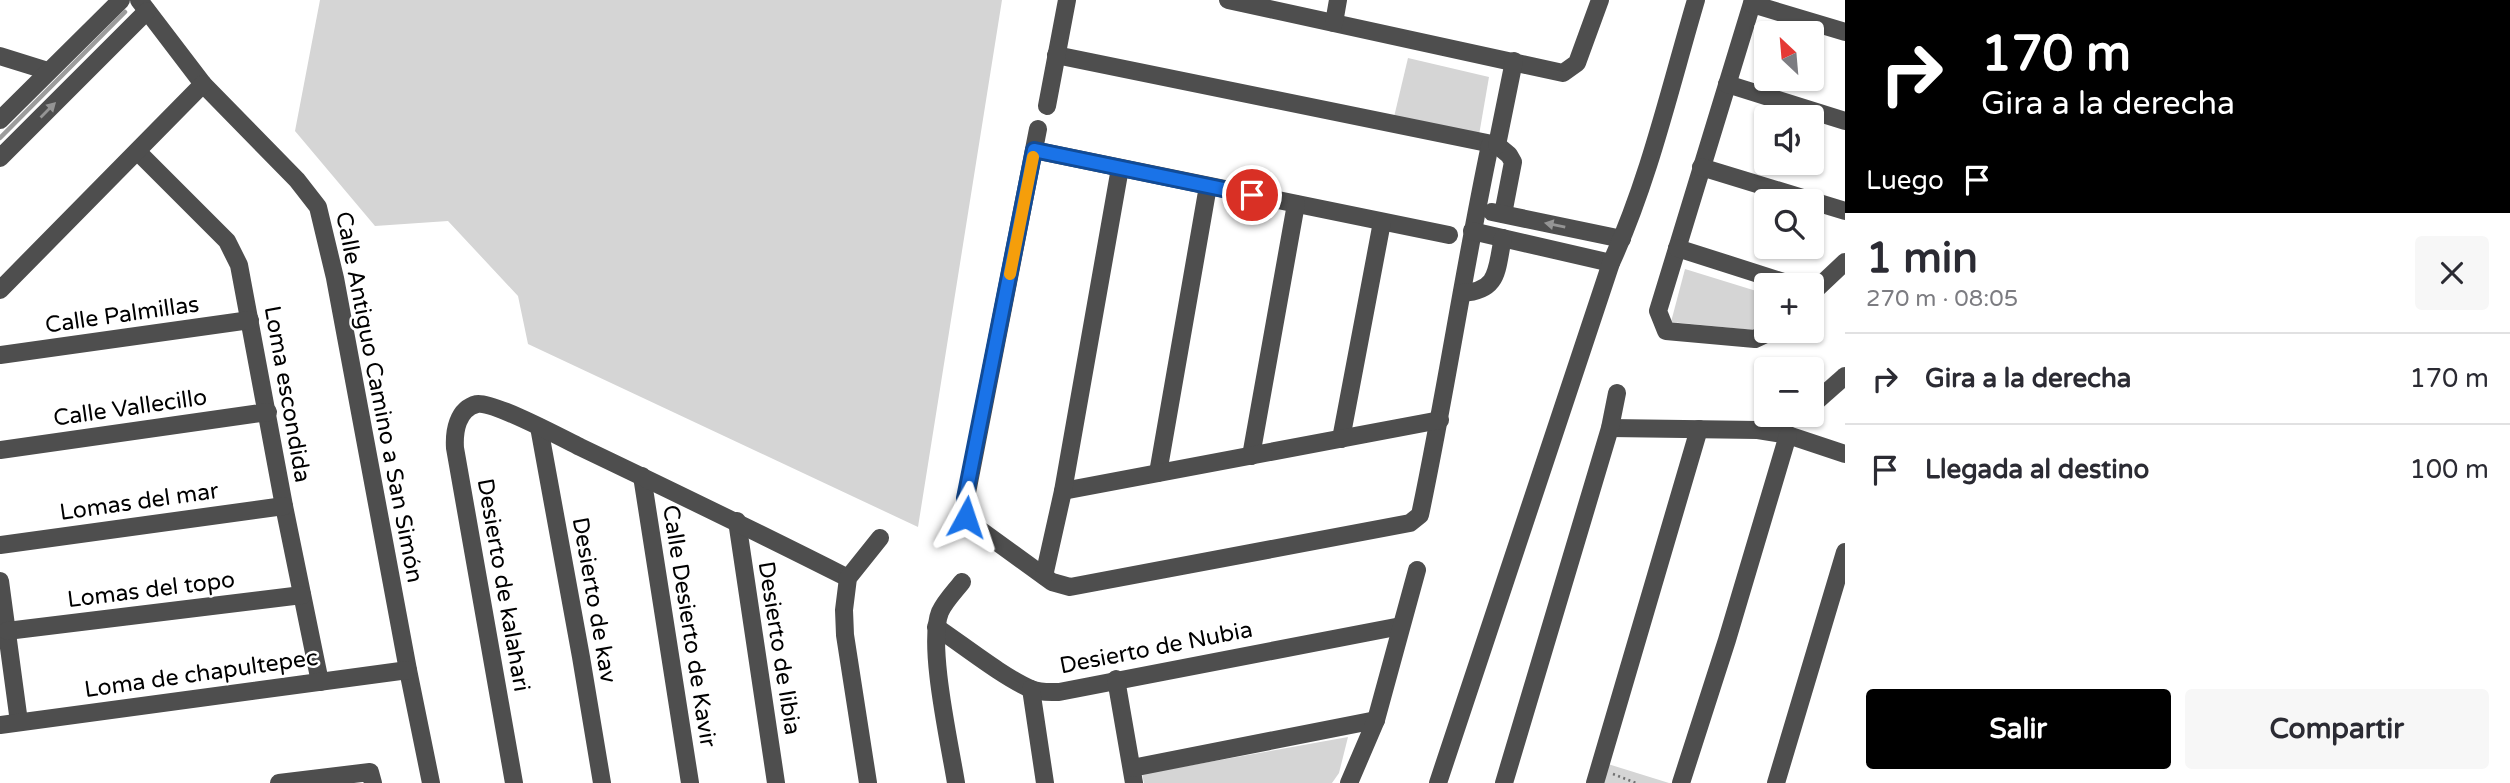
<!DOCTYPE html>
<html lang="es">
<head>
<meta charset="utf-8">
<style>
	:root { --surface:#fff; --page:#f7f7f7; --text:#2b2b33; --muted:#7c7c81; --line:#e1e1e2; --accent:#000 }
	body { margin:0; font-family:"Varela Round",sans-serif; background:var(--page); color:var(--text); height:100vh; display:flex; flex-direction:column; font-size:26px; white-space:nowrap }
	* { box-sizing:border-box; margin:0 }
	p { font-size:23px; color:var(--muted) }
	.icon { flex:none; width:38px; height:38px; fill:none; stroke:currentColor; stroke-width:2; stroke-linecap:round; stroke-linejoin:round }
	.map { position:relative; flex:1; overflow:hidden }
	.sheet { display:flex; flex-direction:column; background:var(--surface); width:665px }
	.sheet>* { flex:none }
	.banner { background:#000; color:#fff; overflow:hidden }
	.needle { width:46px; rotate:334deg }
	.fabs { position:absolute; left:1754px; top:21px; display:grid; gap:14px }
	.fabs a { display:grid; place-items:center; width:70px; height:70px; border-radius:7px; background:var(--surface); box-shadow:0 2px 5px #0004; font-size:35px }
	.pin { position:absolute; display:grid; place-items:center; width:60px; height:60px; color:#fff; margin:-30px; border:4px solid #fff; border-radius:50%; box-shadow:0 2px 7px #0007 }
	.me { position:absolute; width:77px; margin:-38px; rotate:5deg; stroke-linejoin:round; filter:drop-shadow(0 0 5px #0008) }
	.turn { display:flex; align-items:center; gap:24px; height:147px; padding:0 21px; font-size:32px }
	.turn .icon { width:91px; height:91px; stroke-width:2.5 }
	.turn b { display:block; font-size:49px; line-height:60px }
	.then { display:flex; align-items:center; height:66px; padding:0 21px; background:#0003; gap:14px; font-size:26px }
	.round { display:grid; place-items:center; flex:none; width:74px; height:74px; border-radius:7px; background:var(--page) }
	.summary { display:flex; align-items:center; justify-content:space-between; height:119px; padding:0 21px }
	h1 { font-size:42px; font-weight:700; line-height:52px }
	.button { display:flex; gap:14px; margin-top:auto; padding:14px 21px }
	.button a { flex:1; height:80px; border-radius:7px; background:var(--accent); color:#fff; font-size:28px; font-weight:700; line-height:80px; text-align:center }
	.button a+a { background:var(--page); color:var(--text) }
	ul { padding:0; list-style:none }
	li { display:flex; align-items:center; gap:21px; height:91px; padding:0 21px; border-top:2px solid var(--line) }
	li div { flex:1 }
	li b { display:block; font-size:26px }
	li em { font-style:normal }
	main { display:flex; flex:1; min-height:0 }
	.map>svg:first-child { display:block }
	.green { fill:#d5d5d5 }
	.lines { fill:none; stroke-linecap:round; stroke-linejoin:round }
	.stream { stroke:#9c9c9c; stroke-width:4.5 }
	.path { stroke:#707070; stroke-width:2.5; stroke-dasharray:2 3.5; stroke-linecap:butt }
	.minor { stroke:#4e4e4e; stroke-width:18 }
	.oneway { fill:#959595 }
	.route-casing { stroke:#114b97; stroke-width:18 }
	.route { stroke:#1a73e8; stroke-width:12 }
	.slow { stroke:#f59e0b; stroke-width:12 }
	.labels { text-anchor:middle; stroke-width:5; stroke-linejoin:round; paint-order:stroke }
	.street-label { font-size:23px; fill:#000; stroke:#fff }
</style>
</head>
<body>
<main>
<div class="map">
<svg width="1845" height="783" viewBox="0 0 1845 783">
	<rect width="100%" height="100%" fill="#fff"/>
	<g class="green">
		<path d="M320 0H1002L918 527 528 344 518 296 448 221 375 226 295 131Z"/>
		<path d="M1408 58 1489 77 1479 135 1394 117Z"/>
		<path d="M1685 269 1766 294 1764 331 1671 322Z"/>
		<path d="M1348 737 1339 773 1332 783H1144L1142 774Z"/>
		<path d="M1608 764 1669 783H1602Z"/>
	</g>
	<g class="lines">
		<path class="stream" d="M0 138 125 12"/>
		<path class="path" d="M1613 774 1636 783"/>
		<g class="minor">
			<path d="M139 0 203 84 297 180 318 207 335 278 408 670 431 783"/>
			<path d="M1228 0 1563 73 1577 63 1600 0"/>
			<path d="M1753 0 1658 311 1666 331 1755 339 1772 331"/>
			<path d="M1752 4 1845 32"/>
			<path d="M1334 23 1338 0"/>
			<path d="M1056 55 1497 145 1509 155 1513 162 1503 214"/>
			<path d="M0 56 48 71"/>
			<path d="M1727 84 1845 121"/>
			<path d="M1047 106 1067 0"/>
			<path d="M0 120 121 0"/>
			<path d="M1038 129 964 508 966 517 972 524 1052 582 1070 587 1410 523 1420 515C1446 392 1464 268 1490 145"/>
			<path d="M1497 145 1514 61"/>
			<path d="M1034 150 1449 235"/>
			<path d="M138 152 227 241 239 265 284 506 320 682"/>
			<path d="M0 158 147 11"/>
			<path d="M1701 167 1845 211"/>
			<path d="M1492 212 1622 239"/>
			<path d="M1472 231 1611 263"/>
			<path d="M1677 248 1793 285"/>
			<path d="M0 290 203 84"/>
			<path d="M1462 293C1500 291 1496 269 1503 238"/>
			<path d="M1811 294 1845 262"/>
			<path d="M0 355 250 320"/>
			<path d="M1811 406 1845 376"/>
			<path d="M539 427 581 657 602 783"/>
			<path d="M1610 428 1758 430 1788 435 1845 454"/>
			<path d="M1341 439 1382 222"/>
			<path d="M0 450 268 412"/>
			<path d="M1251 456 1296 204"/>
			<path d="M1158 473 1208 186"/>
			<path d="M642 476 690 783"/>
			<path d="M1063 491 1440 420"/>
			<path d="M737 521 776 783"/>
			<path d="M0 545 284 506"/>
			<path d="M1044 576 1063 491 1120 168"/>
			<path d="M0 581 19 722"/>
			<path d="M936 627C963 645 1003 677 1031 689 1040 693 1050 692 1059 692L1401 626"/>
			<path d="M7 631 302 595"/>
			<path d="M1116 679 1134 783"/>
			<path d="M1031 689 1045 783"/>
			<path d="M0 725 408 670"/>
			<path d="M1132 768 1376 720"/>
			<path d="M279 783 370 772 373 783"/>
			<path d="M514 783 455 448C454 432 457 409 477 404 492 401 562 438 580 447 670 490 759 533 848 578"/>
			<path d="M868 783 845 635 844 610 848 578 880 538"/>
			<path d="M956 783C950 745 927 644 940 612 945 601 955 591 962 582"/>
			<path d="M1349 783 1376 720 1417 570"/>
			<path d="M1438 783 1611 263C1649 180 1670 88 1696 0"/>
			<path d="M1504 783 1610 428 1617 393"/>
			<path d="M1595 783 1699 429"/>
			<path d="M1681 783 1727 640 1788 435"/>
			<path d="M1776 783 1845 552"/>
		</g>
	</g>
	<defs><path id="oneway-solid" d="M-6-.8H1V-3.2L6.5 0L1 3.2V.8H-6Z" transform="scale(1.75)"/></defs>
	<g class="oneway">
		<use href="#oneway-solid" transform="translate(48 110) rotate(-45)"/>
		<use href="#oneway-solid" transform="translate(1555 225) rotate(-168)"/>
	</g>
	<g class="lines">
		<g class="route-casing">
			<path id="route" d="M966 517 965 498 1034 150 1252 195"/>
		</g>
		<use href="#route" class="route"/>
		<path class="slow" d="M1010 274 1033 157"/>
	</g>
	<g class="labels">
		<g class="street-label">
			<text transform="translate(122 314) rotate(-8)" y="8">Calle Palmillas</text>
			<text transform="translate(288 394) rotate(80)" y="8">Loma escondida</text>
			<text transform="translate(380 397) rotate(79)" y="8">Calle Antiguo Camino a San Simón</text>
			<text transform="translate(130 407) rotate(-8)" y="8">Calle Vallecillo</text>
			<text transform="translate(139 501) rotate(-8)" y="8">Lomas del mar</text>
			<text transform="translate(504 585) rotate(80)" y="8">Desierto de kalahari</text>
			<text transform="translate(151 589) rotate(-7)" y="8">Lomas del topo</text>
			<text transform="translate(595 600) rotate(80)" y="8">Desierto de kav</text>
			<text transform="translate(690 626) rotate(81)" y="8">Calle Desierto de Kavir</text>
			<text transform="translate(1156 647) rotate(-11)" y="8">Desierto de Nubia</text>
			<text transform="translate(780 648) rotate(81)" y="8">Desierto de libia</text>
			<text transform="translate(201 673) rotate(-8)" y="8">Loma de chapultepec</text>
		</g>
	</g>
</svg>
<div class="fabs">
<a><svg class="needle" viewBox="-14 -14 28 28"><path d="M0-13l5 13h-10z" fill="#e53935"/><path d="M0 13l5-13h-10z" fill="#7c7c81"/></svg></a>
<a><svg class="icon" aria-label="sound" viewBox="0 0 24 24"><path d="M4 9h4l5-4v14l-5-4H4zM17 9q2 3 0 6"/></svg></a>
<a><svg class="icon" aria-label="search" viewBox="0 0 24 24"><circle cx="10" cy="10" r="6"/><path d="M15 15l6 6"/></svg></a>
<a>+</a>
<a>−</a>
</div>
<div class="pin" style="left:1252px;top:195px;background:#d93025"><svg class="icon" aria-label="arrive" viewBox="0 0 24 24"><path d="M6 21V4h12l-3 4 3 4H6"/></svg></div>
<svg class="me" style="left:966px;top:517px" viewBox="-20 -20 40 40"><path d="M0-17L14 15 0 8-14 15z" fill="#1a73e8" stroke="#fff" stroke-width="4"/></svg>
</div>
<section class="sheet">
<div class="banner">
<div class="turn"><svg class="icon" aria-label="right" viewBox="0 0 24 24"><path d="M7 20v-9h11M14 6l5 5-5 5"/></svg><div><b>170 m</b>Gira a la derecha</div></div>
<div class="then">Luego<svg class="icon" aria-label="arrive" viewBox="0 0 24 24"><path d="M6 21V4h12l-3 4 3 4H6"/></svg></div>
</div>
<div class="summary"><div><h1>1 min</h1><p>270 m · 08:05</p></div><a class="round"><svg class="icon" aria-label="close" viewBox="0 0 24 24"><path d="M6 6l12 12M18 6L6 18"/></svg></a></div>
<ul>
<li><svg class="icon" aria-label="right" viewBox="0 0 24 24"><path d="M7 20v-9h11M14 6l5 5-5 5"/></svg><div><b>Gira a la derecha</b></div><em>170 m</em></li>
<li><svg class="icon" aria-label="arrive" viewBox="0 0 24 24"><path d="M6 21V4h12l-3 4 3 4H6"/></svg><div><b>Llegada al destino</b></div><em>100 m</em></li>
</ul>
<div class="button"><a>Salir</a><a>Compartir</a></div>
</section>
</main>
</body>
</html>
